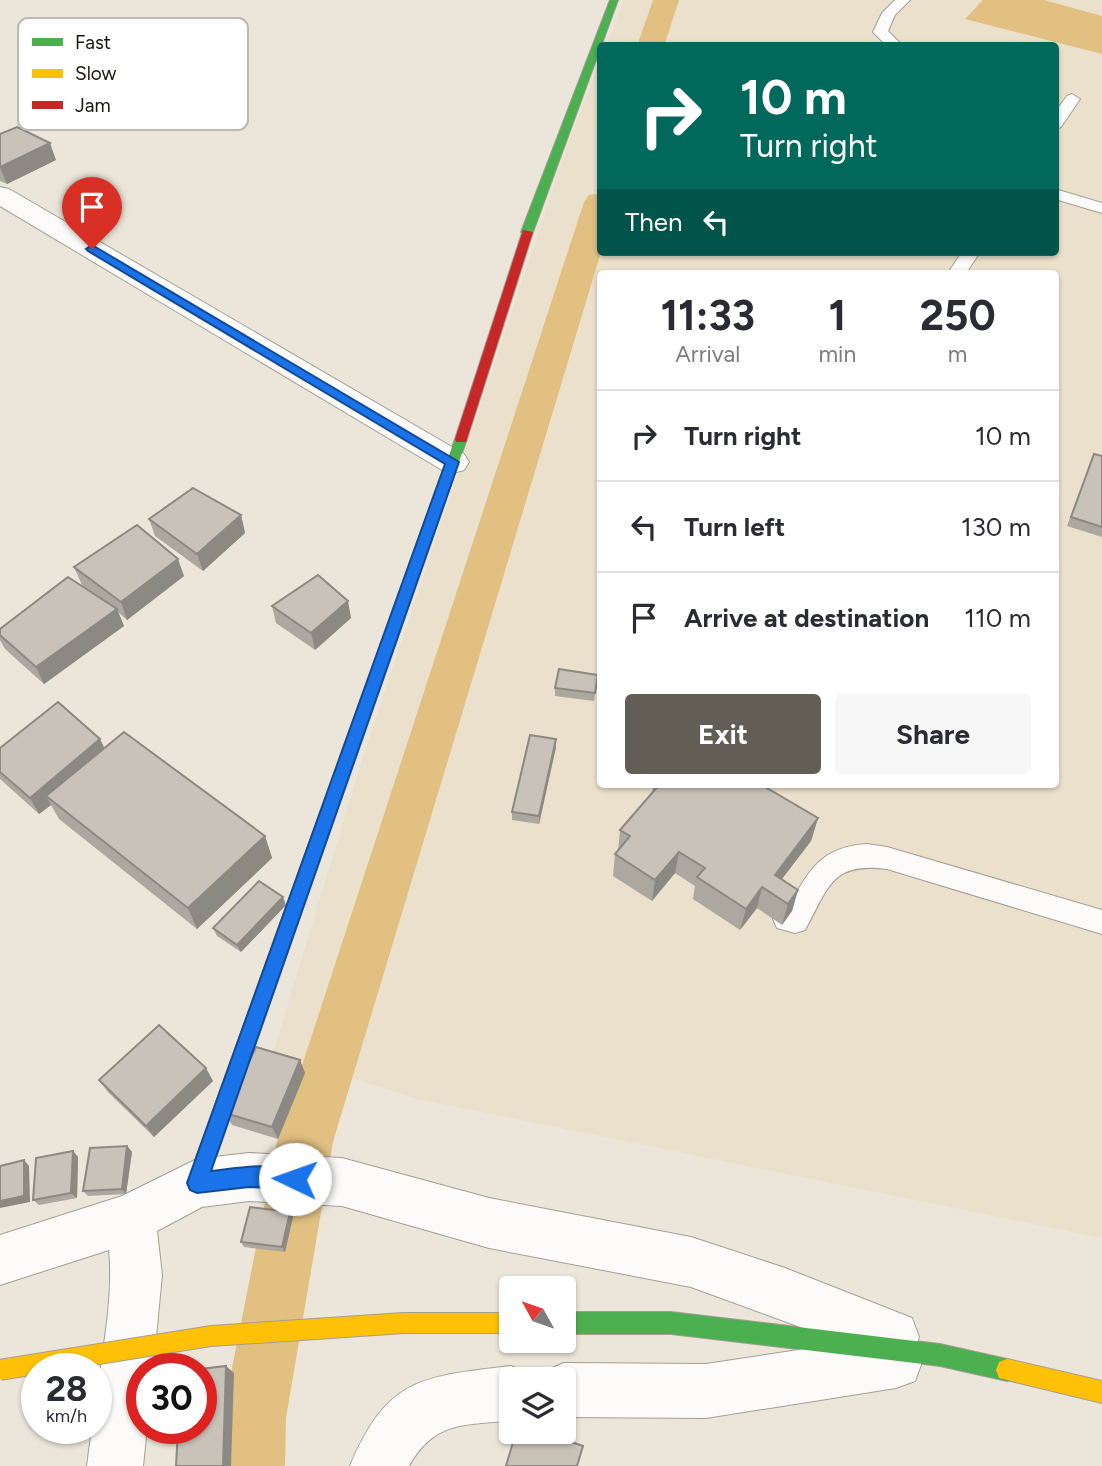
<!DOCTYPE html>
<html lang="en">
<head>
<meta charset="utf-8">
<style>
	:root { --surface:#fff; --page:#f7f7f7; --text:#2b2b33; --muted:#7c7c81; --line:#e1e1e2; --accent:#635e55 }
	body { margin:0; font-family:Figtree,sans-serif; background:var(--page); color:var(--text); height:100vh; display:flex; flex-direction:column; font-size:26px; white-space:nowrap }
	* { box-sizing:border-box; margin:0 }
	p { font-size:23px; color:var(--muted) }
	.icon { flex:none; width:38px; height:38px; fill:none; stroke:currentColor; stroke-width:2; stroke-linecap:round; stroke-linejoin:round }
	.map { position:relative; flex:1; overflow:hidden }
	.panel { position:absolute; left:597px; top:270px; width:462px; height:518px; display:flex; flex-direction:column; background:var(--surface); border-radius:7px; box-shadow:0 2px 5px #0004 }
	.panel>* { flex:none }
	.hud { position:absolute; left:597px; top:42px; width:462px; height:214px; border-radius:7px; box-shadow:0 2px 5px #0004; background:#00695c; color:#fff; overflow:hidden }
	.needle { width:46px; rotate:310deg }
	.fabs { position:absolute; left:499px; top:1276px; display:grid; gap:14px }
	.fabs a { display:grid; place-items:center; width:77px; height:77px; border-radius:7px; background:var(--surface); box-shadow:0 2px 5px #0004; font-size:35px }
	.speed { position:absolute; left:21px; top:1353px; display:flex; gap:14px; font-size:35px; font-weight:700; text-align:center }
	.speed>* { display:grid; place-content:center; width:91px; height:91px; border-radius:50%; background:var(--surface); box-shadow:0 2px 5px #0004; line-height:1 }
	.speed small { font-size:18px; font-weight:400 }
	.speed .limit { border:10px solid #d22; background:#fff; color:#111 }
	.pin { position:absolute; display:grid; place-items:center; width:60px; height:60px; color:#fff; margin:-72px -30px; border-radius:50% 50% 50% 0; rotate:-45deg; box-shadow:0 0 7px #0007 }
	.pin .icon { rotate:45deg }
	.me { position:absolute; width:77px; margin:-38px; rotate:273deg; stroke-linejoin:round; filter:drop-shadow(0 0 5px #0008) }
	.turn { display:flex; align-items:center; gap:24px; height:147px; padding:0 28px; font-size:32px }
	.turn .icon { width:91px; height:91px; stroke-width:2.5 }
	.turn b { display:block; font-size:49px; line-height:60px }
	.then { display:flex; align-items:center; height:66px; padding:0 28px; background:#0003; gap:14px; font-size:26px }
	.eta { display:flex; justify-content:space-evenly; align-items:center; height:119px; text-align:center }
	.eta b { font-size:42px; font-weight:700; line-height:49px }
	.action { display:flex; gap:14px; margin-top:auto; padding:14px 28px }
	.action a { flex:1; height:80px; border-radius:7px; background:var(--accent); color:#fff; font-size:28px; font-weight:700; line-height:80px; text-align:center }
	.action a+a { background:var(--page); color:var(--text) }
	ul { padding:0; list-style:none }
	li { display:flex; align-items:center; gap:21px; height:91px; padding:0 28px; border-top:2px solid var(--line) }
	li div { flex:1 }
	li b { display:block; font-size:26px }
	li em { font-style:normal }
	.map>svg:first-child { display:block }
	.built { fill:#ebe0cb; fill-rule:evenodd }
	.water { fill:#e1c082 }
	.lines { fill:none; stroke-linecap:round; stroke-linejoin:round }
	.canal { fill:#e1c082; fill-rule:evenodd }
	.lane-casing { stroke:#a39e95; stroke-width:2 }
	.street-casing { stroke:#a39e95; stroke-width:2 }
	.fast-casing { stroke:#a39e95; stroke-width:2 }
	.slow-casing { stroke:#a39e95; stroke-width:2 }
	.jam-casing { stroke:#a39e95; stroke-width:2 }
	.lane { fill:#fcfbf9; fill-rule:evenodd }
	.street { fill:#fcfbf9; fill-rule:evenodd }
	.fast { fill:#4caf50; fill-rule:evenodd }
	.slow { fill:#ffc107; fill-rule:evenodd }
	.jam { fill:#c62828; fill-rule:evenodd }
	.slow-bridge-casing { stroke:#a39e95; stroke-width:22; stroke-linecap:butt }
	.slow-bridge { stroke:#ffc107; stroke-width:20 }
	.wall { fill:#aca79f }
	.shaded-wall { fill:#8c8882 }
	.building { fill:#c8c2b9; stroke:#8c8882; stroke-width:2 }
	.route { fill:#1a73e8; stroke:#114b97; stroke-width:2 }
	.key { fill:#fff; stroke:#bab9b6; stroke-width:2 }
	.key-label { font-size:19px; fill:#19150d }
</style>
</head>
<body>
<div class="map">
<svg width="1102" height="1466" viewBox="0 0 1102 1466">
	<rect width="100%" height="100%" fill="#ece6da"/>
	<path class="built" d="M624 0H1102V1238L417 1099 273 1053 366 747 569 141 600 61V252H1055V46L606 45ZM600 273H1055V784H600Z"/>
	<path class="water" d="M983 0H1044L1102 16V54L965 19Z"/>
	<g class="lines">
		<g class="canal">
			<path d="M653 0H679L664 46H637Z"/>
			<path d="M600 193 601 252 333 1142 286 1418 285 1466H219L222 1418 277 1142 584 202 589 195Z"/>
		</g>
		<g class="lane-casing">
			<g id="lane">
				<path d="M895 0H910L895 15 888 31 903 46H887L873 32 882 13Z"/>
				<path d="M1072 94 1080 99 1061 127 1055 129V112L1067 96Z"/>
				<path d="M1055 189 1102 203V213L1055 199Z"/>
				<path d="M962 252H980L966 273H948Z"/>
				<path d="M867 844 887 847 1102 910V934L887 869C831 862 829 887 805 930L795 933 777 928 773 919 777 910 788 907C810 870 820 847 867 844Z"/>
			</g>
		</g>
		<g class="street-casing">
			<g id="street">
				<path d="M0 187 9 189 464 454 469 462 464 470 453 473 442 470 0 206Z"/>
				<path d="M249 1153 342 1158 489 1198 691 1237 785 1268 912 1318 919 1337 916 1346 922 1362 915 1381 896 1388 706 1418 564 1417V1379H542L545 1371 564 1363 706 1364 844 1343 691 1287 489 1248 342 1206 249 1201 202 1207 157 1231 162 1275 153 1368H142V1428H147L143 1466H87L92 1428H96C96 1369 115 1309 109 1250L0 1285V1235L122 1196 197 1159Z"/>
				<path d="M511 1366 530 1374 532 1379H511V1420C464 1426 435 1420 409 1466H350C388 1376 423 1377 511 1366Z"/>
			</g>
		</g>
		<g class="fast-casing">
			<g id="fast">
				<path d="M610 0H618L533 232 523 234 521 232Z"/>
				<path d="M461 435 467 439 207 1183 204 1190 197 1193 190 1190 187 1183 455 439Z"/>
				<path d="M564 1312H671L940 1344 1007 1359 1015 1362 1018 1370 1015 1378 1007 1381 940 1366 671 1334H564Z"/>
			</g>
		</g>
		<g class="slow-casing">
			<path id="slow" d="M1007 1359 1102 1381V1403L999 1378 996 1370 999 1362Z"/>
		</g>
		<g class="jam-casing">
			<path id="jam" d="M523 230 533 232 467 439 466 442H456L455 439Z"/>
		</g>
		<use href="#lane" class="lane"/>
		<use href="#street" class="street"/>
		<use href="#fast" class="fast"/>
		<use href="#slow" class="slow"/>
		<use href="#jam" class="jam"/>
		<g class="slow-bridge-casing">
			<path id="slow-bridge" d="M0 1370 211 1336 404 1323H511"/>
		</g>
		<use href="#slow-bridge" class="slow-bridge"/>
	</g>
	<g class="wall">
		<path d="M0 134 56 160 7 184 0 181Z"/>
		<path d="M1094 454 1102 456V537L1067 526Z"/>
		<path d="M241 515 245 533 203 571 155 536 149 519Z"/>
		<path d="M74 567 184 576 127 620 118 612 124 626 44 684 5 649 0 640V629L96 595 82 585Z"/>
		<path d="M272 606 351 618 315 650 276 623Z"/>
		<path d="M598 675 594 701 555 696V688Z"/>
		<path d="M556 747 539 824 512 820V812Z"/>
		<path d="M0 748H105L265 836 272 858 197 929 59 819 51 805 39 814 0 779Z"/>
		<path d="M653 784H760L818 818 811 841 782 879 798 890 792 911 782 925 757 908 740 930 693 899 695 886 675 873 652 901 613 876 615 854 618 851 620 830 652 793Z"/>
		<path d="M286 905 241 952 217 936 213 928Z"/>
		<path d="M300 1060 305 1073 278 1139 232 1125 225 1113Z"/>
		<path d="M99 1080 213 1081 154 1137 108 1092Z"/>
		<path d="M127 1146 132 1152 126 1194 88 1196 83 1191Z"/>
		<path d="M73 1151 78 1157 77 1198 39 1205 33 1200Z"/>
		<path d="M290 1212 293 1217 285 1252 244 1247 241 1242Z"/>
	</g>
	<g class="shaded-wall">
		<path d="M50 143 56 160 7 184 0 167Z"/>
		<path d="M241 515 245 533 203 571 197 554Z"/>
		<path d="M178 559 184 576 127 620 121 602Z"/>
		<path d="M348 601 351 618 315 650 311 633Z"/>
		<path d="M117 609 124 626 44 684 36 667Z"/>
		<path d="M100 739 108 755 46 796 51 805 39 814 30 798Z"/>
		<path d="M556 739V747L539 824V816Z"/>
		<path d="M818 818 811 841 771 893 775 875Z"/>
		<path d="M265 836 272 858 197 929 188 908Z"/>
		<path d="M679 852 675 873 652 901 655 880Z"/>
		<path d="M762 887 757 908 740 930 746 909Z"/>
		<path d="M798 890 792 911 782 925 788 904Z"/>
		<path d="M283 897 286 905 241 952 237 945Z"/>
		<path d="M300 1060 305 1073 278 1139 272 1127Z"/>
		<path d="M206 1068 213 1081 154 1137 146 1126Z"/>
		<path d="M127 1146 132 1152 126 1194 122 1189Z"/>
		<path d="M73 1151 78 1157 77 1198 71 1193Z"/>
		<path d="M24 1160 29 1166 30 1202 0 1208V1201Z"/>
		<path d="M290 1212 293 1217 285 1252 282 1247Z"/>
		<path d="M226 1366 234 1373 231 1466H223Z"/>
	</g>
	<g class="building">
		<path d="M17 127 50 143 0 167V134Z"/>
		<path d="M1094 454 1102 456V527L1071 517Z"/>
		<path d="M193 488 241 515 197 554 149 519Z"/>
		<path d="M137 525 178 559 121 602 74 567Z"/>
		<path d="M318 575 348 601 311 633 272 606Z"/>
		<path d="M68 577 117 609 36 667 0 635V629Z"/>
		<path d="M559 669 598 675 595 693 555 688Z"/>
		<path d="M58 702 100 739 30 798 0 772V748Z"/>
		<path d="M124 732 265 836 188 908 46 796Z"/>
		<path d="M530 735 556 739 539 816 512 812Z"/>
		<path d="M658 784H760L818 818 775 875 798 890 788 904 762 887 746 909 697 877 705 868 679 852 655 880 615 854 630 836 620 830 659 785Z"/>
		<path d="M259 881 283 897 237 945 213 928Z"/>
		<path d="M159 1025 206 1068 146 1126 99 1080Z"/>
		<path d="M256 1047 300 1060 272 1127 225 1113Z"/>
		<path d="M127 1146 122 1189 83 1191 90 1148Z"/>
		<path d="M73 1151 71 1193 33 1200 36 1158Z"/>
		<path d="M24 1160V1196L0 1201V1166Z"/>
		<path d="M250 1207 290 1212 282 1247 241 1242Z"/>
		<path d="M226 1366 223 1466H176L178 1428H201V1369Z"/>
		<path d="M516 1432H542L583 1446 577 1466H506Z"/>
	</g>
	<path class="route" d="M92 245 459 462 211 1171C239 1168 276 1161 303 1172L305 1179 303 1186 295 1189 249 1187 197 1193 190 1190 187 1183 445 464 88 251 86 249Z"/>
	<rect x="18" y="18" width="230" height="112" rx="10" class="key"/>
	<rect x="32" y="38" width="31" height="8" fill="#4caf50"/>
	<rect x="32" y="69" width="31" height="9" fill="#ffc107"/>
	<rect x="32" y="101" width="31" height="8" fill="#c62828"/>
	<g class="key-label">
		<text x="75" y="49">Fast</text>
		<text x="75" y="80">Slow</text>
		<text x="75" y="112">Jam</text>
	</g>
</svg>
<div class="fabs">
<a><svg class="needle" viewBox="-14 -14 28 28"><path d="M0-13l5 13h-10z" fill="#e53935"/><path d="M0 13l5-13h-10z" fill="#7c7c81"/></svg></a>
<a><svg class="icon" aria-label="layers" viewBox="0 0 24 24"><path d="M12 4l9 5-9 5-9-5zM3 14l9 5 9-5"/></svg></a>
</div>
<div class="speed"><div>28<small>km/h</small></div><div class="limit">30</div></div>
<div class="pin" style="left:92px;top:249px;background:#d93025"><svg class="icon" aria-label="arrive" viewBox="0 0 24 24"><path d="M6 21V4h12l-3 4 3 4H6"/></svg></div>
<svg class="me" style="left:295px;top:1179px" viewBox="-20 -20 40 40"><circle r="19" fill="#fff"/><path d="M0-13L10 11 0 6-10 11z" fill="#1a73e8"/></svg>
<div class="hud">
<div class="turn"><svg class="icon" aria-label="right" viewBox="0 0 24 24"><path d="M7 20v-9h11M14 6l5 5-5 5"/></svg><div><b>10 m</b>Turn right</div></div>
<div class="then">Then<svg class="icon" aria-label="left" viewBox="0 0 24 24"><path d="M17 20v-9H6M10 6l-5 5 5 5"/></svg></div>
</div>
<section class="panel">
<div class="eta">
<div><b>11:33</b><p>Arrival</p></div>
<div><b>1</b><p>min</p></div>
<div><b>250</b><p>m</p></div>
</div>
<ul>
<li><svg class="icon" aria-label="right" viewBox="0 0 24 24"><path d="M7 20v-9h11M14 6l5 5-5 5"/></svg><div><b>Turn right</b></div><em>10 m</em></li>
<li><svg class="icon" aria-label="left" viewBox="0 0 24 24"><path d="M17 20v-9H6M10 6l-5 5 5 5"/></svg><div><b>Turn left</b></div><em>130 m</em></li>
<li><svg class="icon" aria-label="arrive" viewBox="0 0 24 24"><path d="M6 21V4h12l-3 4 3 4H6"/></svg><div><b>Arrive at destination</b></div><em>110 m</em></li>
</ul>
<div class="action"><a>Exit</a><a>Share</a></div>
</section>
</div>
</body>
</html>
